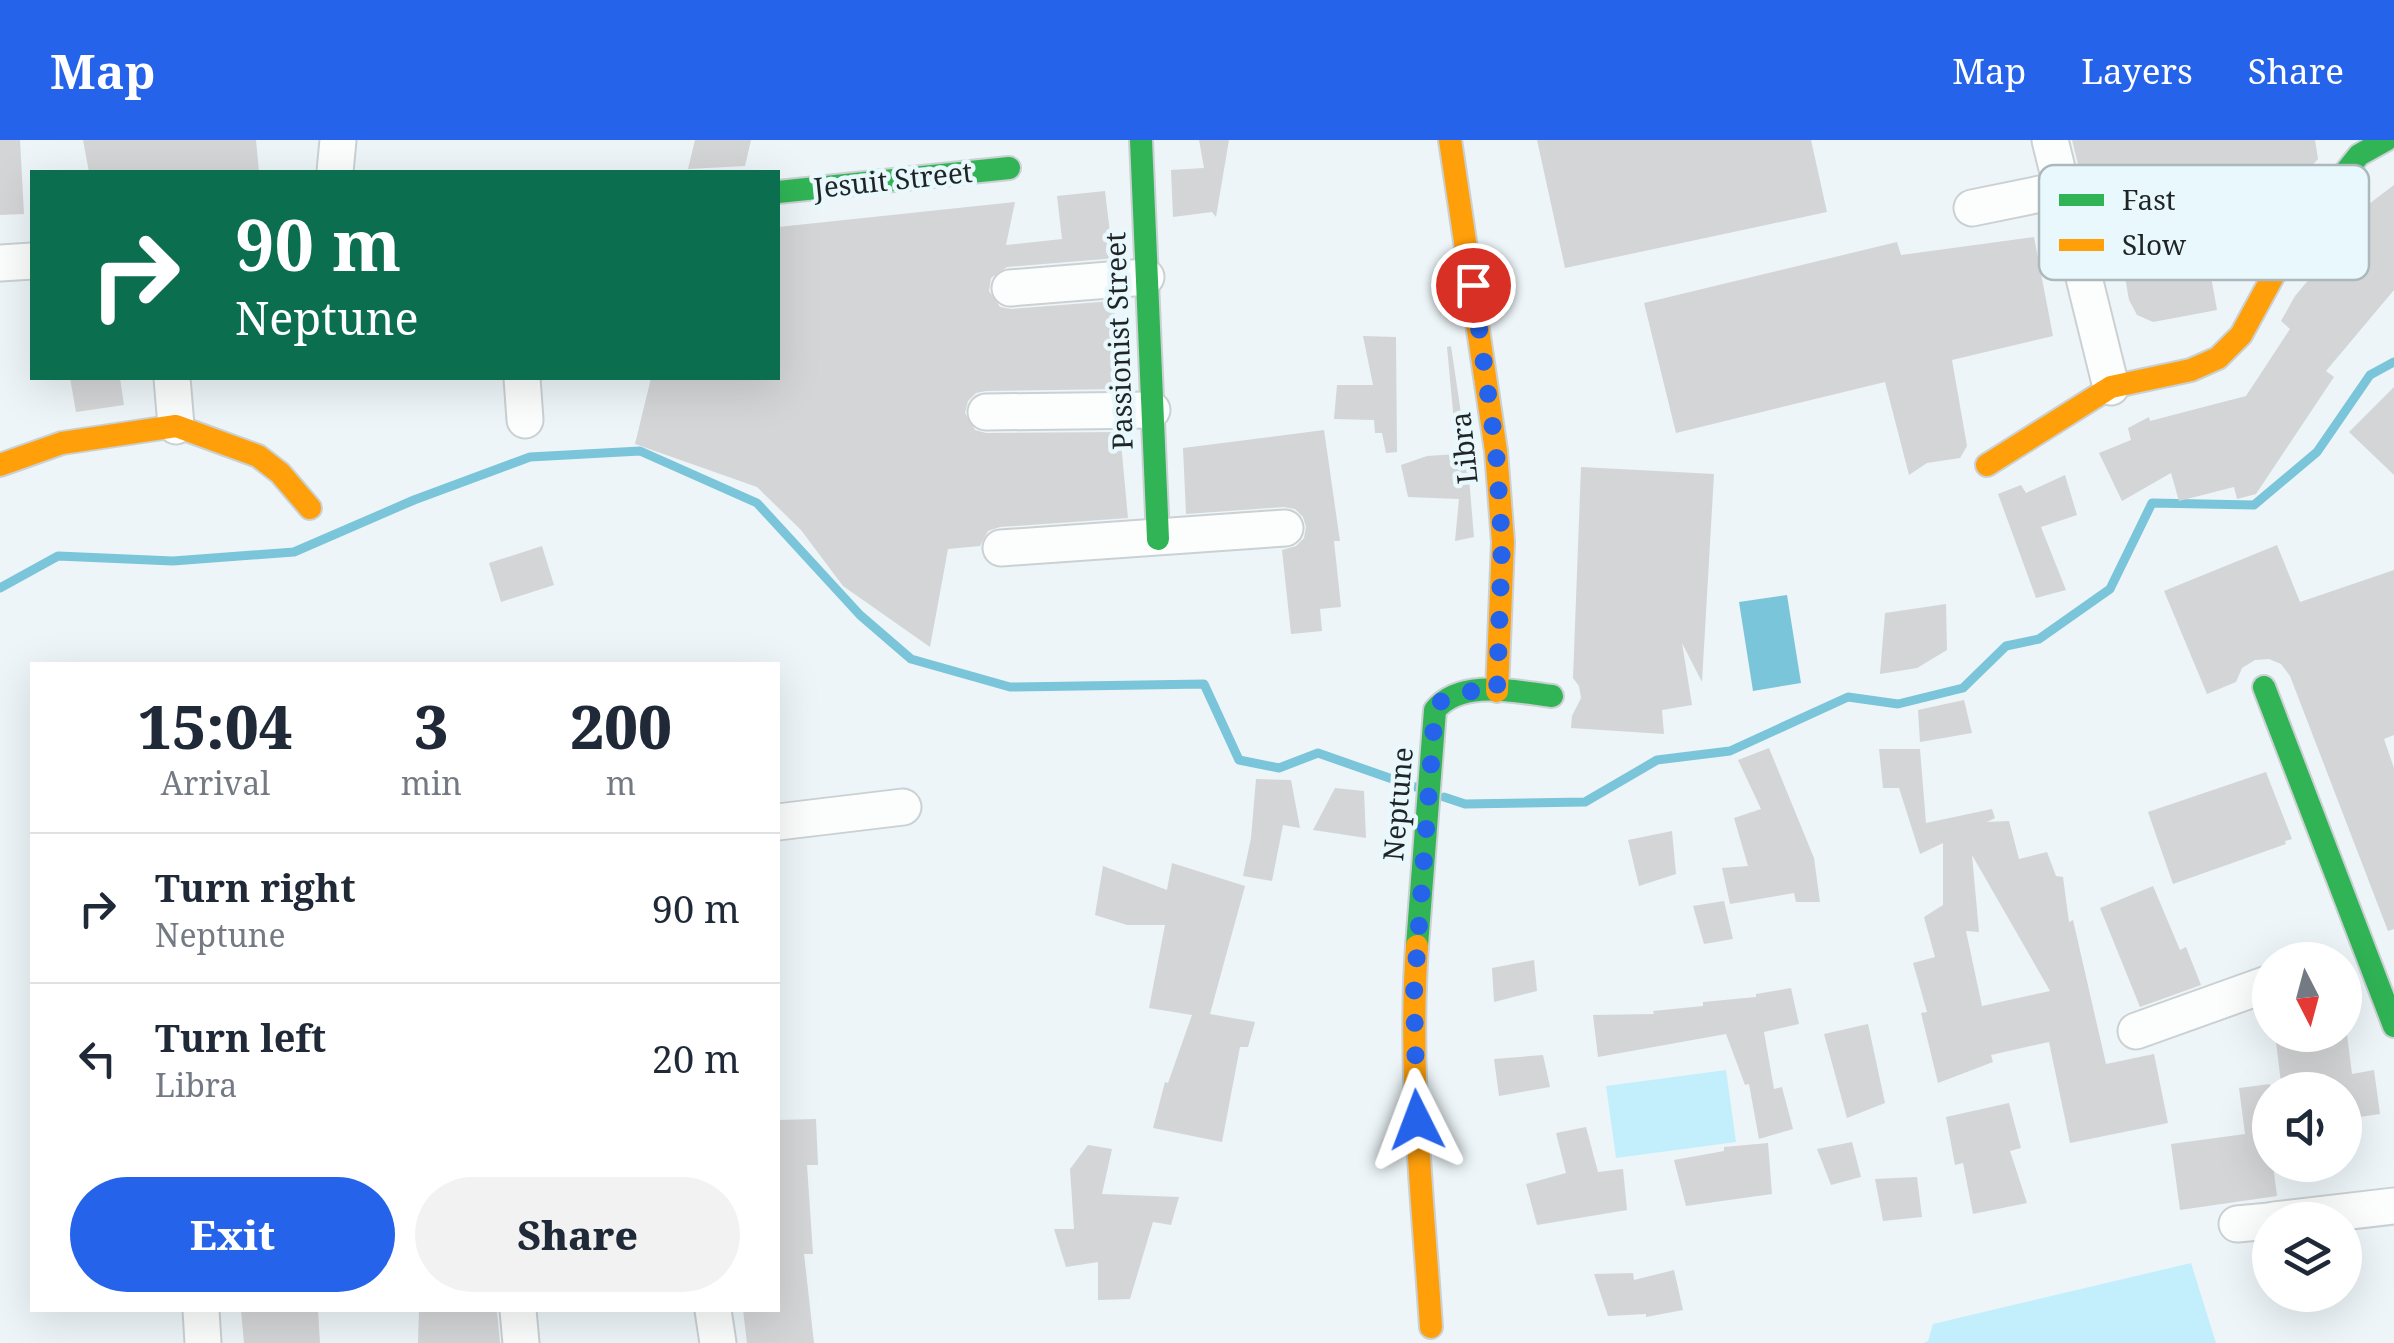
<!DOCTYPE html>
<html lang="en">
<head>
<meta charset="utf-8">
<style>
	:root { --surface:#fff; --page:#f2f2f3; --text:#1f2937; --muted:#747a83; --line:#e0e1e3; --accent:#2563eb }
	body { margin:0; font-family:"Noto Serif",serif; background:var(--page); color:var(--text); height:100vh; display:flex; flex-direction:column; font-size:38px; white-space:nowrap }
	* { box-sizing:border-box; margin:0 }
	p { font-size:32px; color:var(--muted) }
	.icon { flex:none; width:55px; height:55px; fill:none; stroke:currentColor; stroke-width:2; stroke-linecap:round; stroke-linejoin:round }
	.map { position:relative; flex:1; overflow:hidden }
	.sheet { position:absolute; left:30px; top:522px; width:750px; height:650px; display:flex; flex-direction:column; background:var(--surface); border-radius:0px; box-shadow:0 10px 40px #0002 }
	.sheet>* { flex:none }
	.top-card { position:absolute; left:30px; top:30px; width:750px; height:210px; border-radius:0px; box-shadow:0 10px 40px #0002; background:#0b6e4f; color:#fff; overflow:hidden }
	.needle { width:65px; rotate:174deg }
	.tools { position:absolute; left:2252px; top:802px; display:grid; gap:20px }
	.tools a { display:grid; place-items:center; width:110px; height:110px; border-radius:50%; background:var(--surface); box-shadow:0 10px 40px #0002; font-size:50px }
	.pin { position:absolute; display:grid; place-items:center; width:85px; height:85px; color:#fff; margin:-42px; border:5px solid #fff; border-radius:50%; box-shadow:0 2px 10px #0007 }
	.me { position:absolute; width:110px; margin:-55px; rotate:357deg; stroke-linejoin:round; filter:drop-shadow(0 0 8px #0008) }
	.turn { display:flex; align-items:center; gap:35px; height:210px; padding:0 40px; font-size:45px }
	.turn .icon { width:130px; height:130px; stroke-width:2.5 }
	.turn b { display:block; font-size:70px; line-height:85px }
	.eta { display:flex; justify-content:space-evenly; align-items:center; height:170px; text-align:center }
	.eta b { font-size:60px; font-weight:800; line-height:70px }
	.primary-button { display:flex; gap:20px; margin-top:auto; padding:20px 40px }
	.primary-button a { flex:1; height:115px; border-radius:60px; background:var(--accent); color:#fff; font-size:40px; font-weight:800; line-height:115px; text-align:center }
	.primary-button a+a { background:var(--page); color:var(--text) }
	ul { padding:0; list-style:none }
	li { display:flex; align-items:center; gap:30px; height:150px; padding:0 40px; border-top:2px solid var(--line) }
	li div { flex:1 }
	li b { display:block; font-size:38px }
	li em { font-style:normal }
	header { display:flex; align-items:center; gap:60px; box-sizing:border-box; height:140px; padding:0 50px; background:var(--accent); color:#fff }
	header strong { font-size:48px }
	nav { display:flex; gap:55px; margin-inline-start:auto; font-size:35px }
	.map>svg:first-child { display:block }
	.green { fill:#c3effc }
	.water { fill:#7ac5d9 }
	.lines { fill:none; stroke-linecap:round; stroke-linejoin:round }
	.stream { stroke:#7ac5d9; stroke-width:9 }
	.building { fill:#d4d5d6; fill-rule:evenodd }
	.street-casing { stroke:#cbd1d3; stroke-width:39 }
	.fast-casing { stroke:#cbd1d3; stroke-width:26 }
	.slow-casing { stroke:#cbd1d3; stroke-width:26 }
	.street { stroke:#fcfefe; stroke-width:35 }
	.fast { stroke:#30b455; stroke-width:22 }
	.slow { stroke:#ff9f0a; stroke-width:22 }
	.route { stroke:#2563eb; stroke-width:18; stroke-dasharray:0 32.4 }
	.labels { text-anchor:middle; stroke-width:9; stroke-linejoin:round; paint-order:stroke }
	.street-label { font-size:28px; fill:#1f2526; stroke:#e9f8fc }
	.key { fill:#e9f8fc; stroke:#acb9bc; stroke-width:2.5 }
	.key-label { font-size:28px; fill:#1f2526 }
</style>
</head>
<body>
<header>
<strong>Map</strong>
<nav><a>Map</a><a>Layers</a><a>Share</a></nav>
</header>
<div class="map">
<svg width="2394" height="1203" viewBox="0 0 2394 1203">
	<rect width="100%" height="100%" fill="#edf5f8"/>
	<g class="green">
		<path d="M1726 930 1736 1002 1616 1018 1606 946Z"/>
		<path d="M2191 1123 2216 1203H1923L1928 1201 1933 1184Z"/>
	</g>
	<path class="water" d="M1787 455 1801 543 1753 551 1739 462Z"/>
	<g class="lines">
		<g class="stream">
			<path d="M0 448 58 416 173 421 294 412 414 360 530 317 640 311 757 363 860 475 911 519 1010 547 1204 544 1239 620 1279 628 1318 613 1415 647"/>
			<path d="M1444 657 1465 664 1585 662 1657 620 1730 611 1848 557 1898 564 1963 548 2006 506 2039 499 2110 449 2152 363 2254 365 2317 312 2370 235 2394 222"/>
		</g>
	</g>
	<g class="building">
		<path d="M0 0H20L24 74 0 75Z"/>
		<path d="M83 0H256L259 32H89Z"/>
		<path d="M695 0H751L745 26 688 29Z"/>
		<path d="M1199 0H1229L1216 77 1212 72 1173 77 1171 30 1204 28Z"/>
		<path d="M1537 0H1811L1827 72 1565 128Z"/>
		<path d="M2072 0H2315L2318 19 2308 30 2195 47 2217 170 2153 182 2137 175 2129 160 2116 85 2094 89Z"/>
		<path d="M2394 45V150L2326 231 2334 237 2256 354 2237 359 2234 347 2179 361 2171 333 2122 361 2099 313 2131 300 2128 288 2149 277 2150 281 2246 256 2290 189 2281 181 2295 156 2351 89 2345 82Z"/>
		<path d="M1105 51 1110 93 1116 92 1117 118 1007 127 991 138 989 151 1000 167 1011 169 1113 161 1123 249 986 251 976 253 968 261 965 273 975 290 986 293 1120 292 1128 378 1000 387 988 391 980 406 948 409 930 507 843 446 801 390 757 347 635 304 651 238H778V87L1015 62 1006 105 1062 99 1057 56Z"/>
		<path d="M2034 97 2053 196 1952 220 1967 306 1960 318 1927 323 1909 335 1885 242 1676 293 1644 163 1897 102 1901 115Z"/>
		<path d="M1363 196 1396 197 1397 312 1386 313 1382 293H1375L1374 280 1334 279 1337 245H1373Z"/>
		<path d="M1451 206 1467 314 1474 397 1455 401 1459 359 1408 357 1401 325 1427 316 1457 314 1447 207Z"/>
		<path d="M70 238H120L124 265 76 272Z"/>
		<path d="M2394 247V335L2349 292Z"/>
		<path d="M1324 290 1340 401H1334L1341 467 1320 469 1322 491 1291 494 1282 410 1296 406 1304 398 1306 387 1303 377 1295 369 1284 367 1186 374 1183 308Z"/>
		<path d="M1581 327 1714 334 1702 542 1682 503 1692 565 1662 570 1664 594 1571 588 1572 576 1581 558 1579 546 1573 538Z"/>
		<path d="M2065 335 2077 375 2041 387 2066 450 2036 458 1998 354 2021 345 2026 353Z"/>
		<path d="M2277 405 2300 462 2394 430V595L2384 599 2394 628V789L2388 791 2290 536 2281 524 2269 519 2255 520 2242 528 2236 542 2207 554 2164 451Z"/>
		<path d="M542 406 554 445 501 462 489 423Z"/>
		<path d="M1946 464 1947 510 1917 528 1880 534 1885 473Z"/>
		<path d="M1964 560 1972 593 1920 602 1918 570Z"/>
		<path d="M1769 608 1814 718 1820 762H1796L1794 753 1730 764 1722 728 1748 726 1734 678 1761 669 1738 620Z"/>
		<path d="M1879 609H1920L1926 683 1992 669 1995 678 1987 682 2009 681 2019 719 2047 712 2056 736 2063 737 2069 782 2073 780 2106 924 2154 914 2168 983 2070 1003 2049 902 1991 915 1993 922 1938 943 1921 873 1927 872 1913 823 1935 817 1924 777 1943 765V703L1920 714 1899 648H1883ZM1972 715 2050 851 1982 866 1966 791 1979 792Z"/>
		<path d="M2266 632 2292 699 2285 701 2286 704 2173 744 2148 672Z"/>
		<path d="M1256 639 1291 640 1300 688 1283 685 1272 741 1243 736 1251 698Z"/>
		<path d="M1335 648 1364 651 1366 698 1313 690Z"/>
		<path d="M1672 691 1676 734 1639 746 1628 700Z"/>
		<path d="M1172 723 1245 746 1210 874 1255 882 1248 907H1240L1222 1002 1153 988 1165 942 1168 943 1192 875 1149 868 1165 785H1127L1095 775 1103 726 1167 750Z"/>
		<path d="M2153 746 2180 810 2186 807 2201 845 2140 867 2100 768Z"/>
		<path d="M1724 761 1733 799 1704 804 1693 766Z"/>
		<path d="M1534 820 1537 851 1494 862 1492 828Z"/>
		<path d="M1791 848 1799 884 1764 892 1774 949 1782 947 1793 989 1759 999 1749 944 1745 945 1726 894 1598 917 1593 875 1654 874 1653 871 1703 866V862L1756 857V854Z"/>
		<path d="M1868 884 1885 963 1847 978 1824 894Z"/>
		<path d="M2275 895H2347L2352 934 2374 930 2380 974 2345 979V950H2282Z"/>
		<path d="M1543 915 1550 947 1499 956 1494 919Z"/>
		<path d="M2270 944V1025H2273L2277 1056 2180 1070 2171 1004 2245 994 2239 948Z"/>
		<path d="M2009 963 2021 1008 2010 1011 2027 1063 1973 1074 1963 1023 1955 1025 1946 977Z"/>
		<path d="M816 979 818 1025H807L813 1114H804L814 1203H747L743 1170H778V980Z"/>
		<path d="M1586 987 1598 1032 1623 1029 1627 1070 1537 1085 1526 1044 1566 1033 1556 993Z"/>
		<path d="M1852 1002 1861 1037 1831 1045 1817 1009Z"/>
		<path d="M1768 1003 1772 1054 1686 1066 1674 1020 1724 1011V1007Z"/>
		<path d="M1088 1005 1112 1009 1102 1054 1179 1057 1171 1085 1153 1082 1130 1159 1098 1160V1122L1066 1127 1054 1089H1074L1070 1029Z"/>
		<path d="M1917 1037 1922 1077 1883 1081 1875 1039Z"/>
		<path d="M1674 1130 1683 1170 1646 1177V1174L1608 1176 1594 1134 1633 1133 1634 1140Z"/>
		<path d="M241 1170H318L320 1203H244Z"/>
		<path d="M419 1170 497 1172 500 1203H418Z"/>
	</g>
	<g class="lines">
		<g class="street-casing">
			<g id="street">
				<path d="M2050 0 2111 247"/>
				<path d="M335 32 338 0"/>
				<path d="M1972 68 2060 50"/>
				<path d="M0 123 32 121"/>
				<path d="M1010 148 1146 137"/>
				<path d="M172 238 176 286"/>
				<path d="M522 238 525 280"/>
				<path d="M986 272 1152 270"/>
				<path d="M1001 408 1285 388"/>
				<path d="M778 682 903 667"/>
				<path d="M2136 891 2270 843"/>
				<path d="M2274 1080 2394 1066"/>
				<path d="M2237 1084 2270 1081"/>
				<path d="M201 1170 203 1203"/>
				<path d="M518 1170 521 1203"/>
				<path d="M713 1170 718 1203"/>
			</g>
		</g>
		<g class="fast-casing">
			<g id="fast">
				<path d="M1141 0 1158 399"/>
				<path d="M778 52 1009 28"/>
				<path d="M2296 94 2359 15 2386 0"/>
				<path d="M2264 547 2394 886"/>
				<path d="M1417 806 1435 570C1462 538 1516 552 1552 556"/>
			</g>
		</g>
		<g class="slow-casing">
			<g id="slow">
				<path d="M1450 0 1496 311 1503 402 1497 551"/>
				<path d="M0 325 62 303 176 286 258 316 280 333 310 368"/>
				<path d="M1987 325 2111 247 2191 230 2218 218 2241 195 2296 94"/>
				<path d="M1417 806C1408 933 1423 1060 1431 1187"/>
			</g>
		</g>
		<use href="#street" class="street"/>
		<use href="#fast" class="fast"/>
		<use href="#slow" class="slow"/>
	</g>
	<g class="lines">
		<path class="route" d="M1417 980 1414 853 1435 570C1446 547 1475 552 1497 551L1502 402 1496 311 1473 145"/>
	</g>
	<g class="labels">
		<g class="street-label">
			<text transform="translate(893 40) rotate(-6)" y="10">Jesuit Street</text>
			<text transform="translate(1119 201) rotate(-92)" y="10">Passionist Street</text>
			<text transform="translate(1464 308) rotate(-96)" y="10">Libra</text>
			<text transform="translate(1398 664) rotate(-85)" y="10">Neptune</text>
		</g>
	</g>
	<rect x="2039" y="25" width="330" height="115" rx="15" class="key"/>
	<rect x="2059" y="54" width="45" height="12" fill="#30b455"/>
	<rect x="2059" y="99" width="45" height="12" fill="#ff9f0a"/>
	<g class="key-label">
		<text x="2122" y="70">Fast</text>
		<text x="2122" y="115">Slow</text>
	</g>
</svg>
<div class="tools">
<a><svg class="needle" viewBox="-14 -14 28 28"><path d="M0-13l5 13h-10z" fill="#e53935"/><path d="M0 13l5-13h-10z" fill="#747a83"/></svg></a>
<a><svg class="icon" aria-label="sound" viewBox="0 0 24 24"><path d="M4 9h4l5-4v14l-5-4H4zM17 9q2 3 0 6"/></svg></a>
<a><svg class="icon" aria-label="layers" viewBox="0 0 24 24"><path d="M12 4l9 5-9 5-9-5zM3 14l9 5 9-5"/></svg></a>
</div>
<div class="pin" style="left:1473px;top:145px;background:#d93025"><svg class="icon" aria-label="arrive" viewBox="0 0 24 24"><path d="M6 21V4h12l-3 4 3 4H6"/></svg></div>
<svg class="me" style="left:1417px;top:980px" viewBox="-20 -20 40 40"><path d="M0-17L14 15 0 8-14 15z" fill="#2563eb" stroke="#fff" stroke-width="4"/></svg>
<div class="top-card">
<div class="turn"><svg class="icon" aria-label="right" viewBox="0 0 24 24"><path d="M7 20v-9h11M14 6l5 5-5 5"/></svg><div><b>90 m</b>Neptune</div></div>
</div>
<section class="sheet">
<div class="eta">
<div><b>15:04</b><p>Arrival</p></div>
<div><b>3</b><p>min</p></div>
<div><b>200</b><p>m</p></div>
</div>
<ul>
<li><svg class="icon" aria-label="right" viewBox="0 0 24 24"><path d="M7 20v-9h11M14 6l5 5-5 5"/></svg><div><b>Turn right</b><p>Neptune</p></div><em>90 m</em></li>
<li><svg class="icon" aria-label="left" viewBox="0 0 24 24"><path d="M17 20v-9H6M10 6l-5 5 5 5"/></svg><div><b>Turn left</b><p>Libra</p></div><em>20 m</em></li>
</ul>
<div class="primary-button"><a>Exit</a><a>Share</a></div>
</section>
</div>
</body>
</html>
